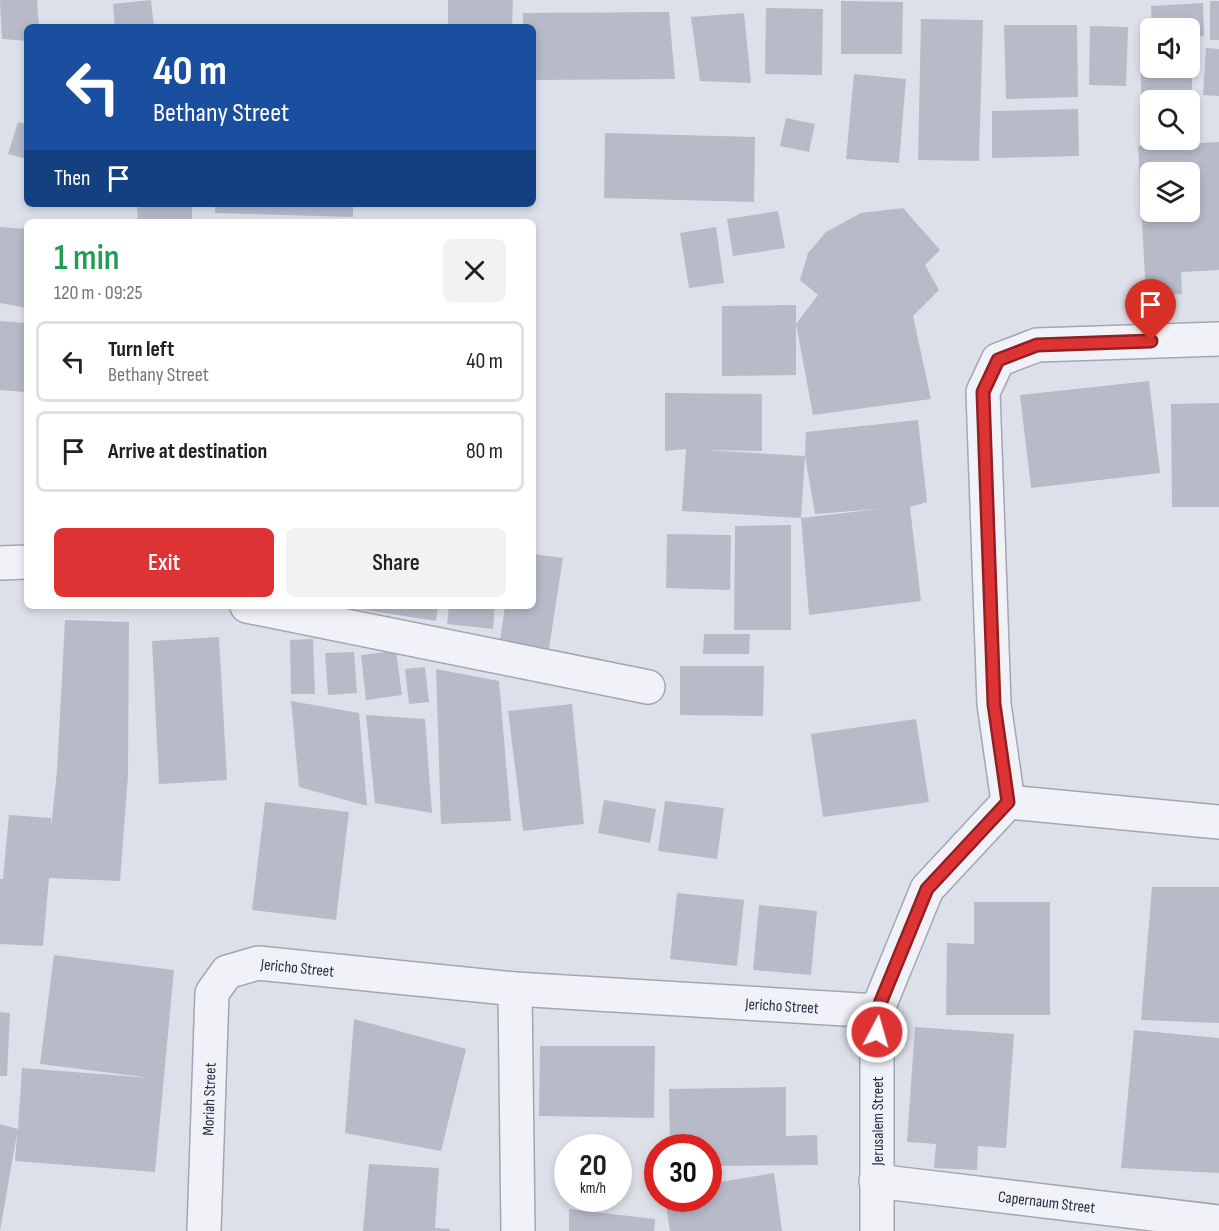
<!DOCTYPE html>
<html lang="en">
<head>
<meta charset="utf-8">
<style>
	:root { --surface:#fff; --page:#f2f2f2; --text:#202124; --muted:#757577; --line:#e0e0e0; --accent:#dd3335 }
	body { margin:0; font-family:"Sofia Sans Condensed",sans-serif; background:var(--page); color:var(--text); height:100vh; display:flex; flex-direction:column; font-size:22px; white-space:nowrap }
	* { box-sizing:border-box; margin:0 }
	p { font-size:20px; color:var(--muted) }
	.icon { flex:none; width:33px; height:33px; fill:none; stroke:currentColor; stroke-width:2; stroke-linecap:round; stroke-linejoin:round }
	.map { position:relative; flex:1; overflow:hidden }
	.side { position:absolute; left:24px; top:219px; width:512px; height:390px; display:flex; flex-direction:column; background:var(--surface); border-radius:9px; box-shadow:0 3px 9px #0003 }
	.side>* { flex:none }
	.top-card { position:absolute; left:24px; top:24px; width:512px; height:183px; border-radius:9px; box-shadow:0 3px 9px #0003; background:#1a4fa0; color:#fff; overflow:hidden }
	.controls { position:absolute; left:1140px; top:18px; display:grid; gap:12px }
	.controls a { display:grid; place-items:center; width:60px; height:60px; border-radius:9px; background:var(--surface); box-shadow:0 3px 9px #0003; font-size:30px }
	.speed { position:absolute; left:554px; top:1134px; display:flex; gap:12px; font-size:30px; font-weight:700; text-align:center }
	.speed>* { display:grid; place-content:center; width:78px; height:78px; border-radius:50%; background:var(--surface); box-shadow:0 3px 9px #0003; line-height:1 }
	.speed small { font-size:15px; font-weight:400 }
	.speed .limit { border:9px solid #d22; background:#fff; color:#111 }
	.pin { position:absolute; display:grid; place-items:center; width:51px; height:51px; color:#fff; margin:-62px -26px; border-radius:50% 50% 50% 0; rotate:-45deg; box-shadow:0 0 6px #0007 }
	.pin .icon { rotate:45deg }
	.me { position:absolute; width:66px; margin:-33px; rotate:6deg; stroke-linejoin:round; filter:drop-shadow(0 0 4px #0008) }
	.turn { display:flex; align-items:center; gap:21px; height:126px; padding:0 30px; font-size:27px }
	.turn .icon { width:78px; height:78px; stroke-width:2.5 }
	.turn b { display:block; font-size:42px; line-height:51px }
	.then { display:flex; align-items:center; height:57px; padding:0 30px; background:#0003; gap:12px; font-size:22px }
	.round { display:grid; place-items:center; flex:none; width:63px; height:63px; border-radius:9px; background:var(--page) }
	.summary { display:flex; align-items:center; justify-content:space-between; height:102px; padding:0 30px }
	h1 { font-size:36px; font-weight:600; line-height:45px; color:#1e9e55 }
	.action { display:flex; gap:12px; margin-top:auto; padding:12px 30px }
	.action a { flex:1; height:69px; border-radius:9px; background:var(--accent); color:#fff; font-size:24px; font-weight:600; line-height:69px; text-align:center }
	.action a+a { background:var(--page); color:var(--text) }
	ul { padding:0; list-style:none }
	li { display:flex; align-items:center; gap:18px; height:81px; margin:0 12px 9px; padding:0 18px; border:3px solid var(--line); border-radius:9px }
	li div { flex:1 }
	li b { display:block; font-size:22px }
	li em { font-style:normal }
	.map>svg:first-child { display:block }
	.building { fill:#b7bbc9; fill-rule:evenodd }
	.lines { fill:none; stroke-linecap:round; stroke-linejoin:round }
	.minor-casing { stroke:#a2a6b4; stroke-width:36 }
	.minor { stroke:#f1f2f7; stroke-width:33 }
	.route-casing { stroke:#902122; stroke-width:15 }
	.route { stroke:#dd3335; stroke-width:10 }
	.labels { text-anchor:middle; stroke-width:4.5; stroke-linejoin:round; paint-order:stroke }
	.street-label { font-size:16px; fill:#252b42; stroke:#edf0f6 }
</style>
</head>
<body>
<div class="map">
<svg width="1219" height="1231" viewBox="0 0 1219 1231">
	<rect width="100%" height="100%" fill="#dde0e9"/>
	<g class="building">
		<path d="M0 0H37L39 27H27V41L2 39Z"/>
		<path d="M151 0 154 27H115L113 4Z"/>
		<path d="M448 0H513L512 27H448Z"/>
		<path d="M841 1 903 2 902 54H841Z"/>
		<rect x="1210" y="1" width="9" height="39"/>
		<path d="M1203 3 1204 36 1190 37V28H1152L1151 6Z"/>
		<path d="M766 8 823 9 822 75 765 74Z"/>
		<path d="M669 12 675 79 532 80V27H523V13Z"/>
		<path d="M744 13 751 83 700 81 691 17Z"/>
		<path d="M921 19 983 20 979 161 918 160Z"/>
		<path d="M1004 25H1077L1078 97 1006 99Z"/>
		<path d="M1090 26 1128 27 1126 86 1089 85Z"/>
		<path d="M1141 47H1150V68H1190V47H1192V104H1190V100H1150V105H1141Z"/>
		<path d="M1206 48 1219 49V96L1203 95Z"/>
		<path d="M854 74 906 79 899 163 846 159Z"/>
		<path d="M1078 109 1079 156 992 158V111Z"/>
		<path d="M786 118 815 124 809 152 780 146Z"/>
		<path d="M18 122 27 124V159L8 154Z"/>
		<path d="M605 133 755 137 754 202 604 198Z"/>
		<path d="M1219 142V270L1181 272 1182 294 1146 296 1138 146ZM1150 172H1190V212H1150Z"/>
		<path d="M137 204H192V222H138Z"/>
		<path d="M215 204H353V217L215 213Z"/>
		<path d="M903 208 940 250 925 265 939 290 913 316 931 399 813 415 796 324 818 295 800 280 808 253 826 232 861 213Z"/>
		<path d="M778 211 785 248 733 256 727 219Z"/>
		<path d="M0 227 27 229V308L0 303Z"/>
		<path d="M716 227 724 283 689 288 680 233Z"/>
		<path d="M796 305V375L722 376V306Z"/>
		<path d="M0 321 27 323V380L25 392 0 390Z"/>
		<path d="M1149 381 1160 473 1031 488 1020 395Z"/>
		<path d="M665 393 762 394V451L704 450 805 456 806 432 918 420 927 502 910 507 921 601 809 615 801 518 879 509 815 514 805 456 801 518 682 511 686 449 665 451Z"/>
		<path d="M1219 403V507H1172L1171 404Z"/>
		<path d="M791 525V630H734L735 526Z"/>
		<path d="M667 534 731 535 730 590 666 588Z"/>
		<path d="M532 554 563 558 549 648 500 641 505 606H532Z"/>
		<path d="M353 606H438L436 621 353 608Z"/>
		<path d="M449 606H495L493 629 447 624Z"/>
		<path d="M65 620 129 622 128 775 120 881 49 878 43 946 0 944V879H3L9 815 51 818V828L57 771Z"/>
		<path d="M704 634H750L749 654H703Z"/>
		<path d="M219 637 227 780 159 784 152 641Z"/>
		<path d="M313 639 315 694H291L290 640Z"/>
		<path d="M396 651 402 695 366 700 361 655Z"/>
		<path d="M354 652 357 693 328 695 325 653Z"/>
		<path d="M680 666H764L763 716 680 715Z"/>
		<path d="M425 667 429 702 409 704 405 669Z"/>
		<path d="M436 669 499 681 511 821 441 824Z"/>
		<path d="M291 701 359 713 367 806 299 787Z"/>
		<path d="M572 704 584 824 523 831 508 711Z"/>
		<path d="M366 715 425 719 432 813 375 803Z"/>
		<path d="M916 719 929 802 823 817 811 734Z"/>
		<path d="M604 800 656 809 650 843 598 833Z"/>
		<path d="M665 801 724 808 717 859 658 851Z"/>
		<path d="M265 802 349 812 336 920 252 910Z"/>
		<path d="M1152 887H1219V1023L1141 1020Z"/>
		<path d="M677 893 744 900 737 966 670 959Z"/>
		<path d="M974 902H1050V1015H946L947 943 974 944Z"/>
		<path d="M759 905 817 911 811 975 753 970Z"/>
		<path d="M54 955 174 970 155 1172 15 1161 17 1134 0 1231V1124L18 1129 22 1068 151 1078 40 1064Z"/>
		<path d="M0 1012 10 1013 7 1076H0Z"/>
		<path d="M354 1019 466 1049 441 1151 345 1133Z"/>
		<path d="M915 1027 1014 1034 1006 1148 978 1146 977 1170 934 1168 936 1144 907 1142Z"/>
		<path d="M1134 1030 1219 1038V1173L1121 1168Z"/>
		<path d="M540 1046H655L654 1118 539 1116Z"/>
		<path d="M786 1087V1136L817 1135 818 1165 708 1166V1148H670L669 1089Z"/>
		<path d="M369 1164 439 1168 435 1228 450 1229V1231H363Z"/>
		<path d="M774 1173 782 1231H670L665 1198H708V1184Z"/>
		<path d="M569 1209 655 1219 654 1231H569Z"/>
	</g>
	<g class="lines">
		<g class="minor-casing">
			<g id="minor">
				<path d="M0 563 27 562"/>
				<path d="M247 606 648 687"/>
				<path d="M1008 802 994 704 983 392 998 360 1037 345 1219 339"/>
				<path d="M515 989 518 1231"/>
				<path d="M877 1011V1231"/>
				<path id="s1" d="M876 1181 1219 1222"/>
				<path id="s2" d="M204 1231 212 993 227 972 258 963 515 989 877 1011 927 889 1008 802 1219 822"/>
			</g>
		</g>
		<use href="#minor" class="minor"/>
	</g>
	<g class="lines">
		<g class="route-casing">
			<path id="route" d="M877 1032V1011L927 889 1008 802 994 704 983 392 998 360 1037 345 1151 341"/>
		</g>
		<use href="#route" class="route"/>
	</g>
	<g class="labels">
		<g class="street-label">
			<text dy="6" stroke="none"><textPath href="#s2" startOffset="336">Jericho Street</textPath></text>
			<text dy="6" stroke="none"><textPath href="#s2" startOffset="822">Jericho Street</textPath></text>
			<text dy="6" stroke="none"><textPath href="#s2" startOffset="132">Moriah Street</textPath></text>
			<text transform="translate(877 1121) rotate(-90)" y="6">Jerusalem Street</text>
			<text dy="6" stroke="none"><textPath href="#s1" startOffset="172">Capernaum Street</textPath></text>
		</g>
	</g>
</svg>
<div class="controls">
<a><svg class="icon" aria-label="sound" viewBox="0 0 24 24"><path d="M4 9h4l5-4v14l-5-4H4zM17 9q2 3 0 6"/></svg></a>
<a><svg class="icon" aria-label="search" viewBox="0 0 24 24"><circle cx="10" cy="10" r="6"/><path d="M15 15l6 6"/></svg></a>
<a><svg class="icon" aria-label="layers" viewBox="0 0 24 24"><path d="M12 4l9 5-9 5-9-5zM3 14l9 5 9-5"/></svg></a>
</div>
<div class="speed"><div>20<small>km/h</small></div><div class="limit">30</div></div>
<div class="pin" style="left:1151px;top:341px;background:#d93025"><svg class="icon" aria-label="arrive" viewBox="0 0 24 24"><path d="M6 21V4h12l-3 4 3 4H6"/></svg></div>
<svg class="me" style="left:877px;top:1032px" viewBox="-20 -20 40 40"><circle r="17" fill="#dd3335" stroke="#fff" stroke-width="3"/><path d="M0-11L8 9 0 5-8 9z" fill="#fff"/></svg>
<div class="top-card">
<div class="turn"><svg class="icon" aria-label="left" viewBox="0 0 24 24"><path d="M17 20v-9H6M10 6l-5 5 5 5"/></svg><div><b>40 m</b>Bethany Street</div></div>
<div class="then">Then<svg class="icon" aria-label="arrive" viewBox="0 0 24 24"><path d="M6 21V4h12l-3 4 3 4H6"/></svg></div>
</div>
<section class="side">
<div class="summary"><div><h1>1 min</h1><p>120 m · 09:25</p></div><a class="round"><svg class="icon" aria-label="close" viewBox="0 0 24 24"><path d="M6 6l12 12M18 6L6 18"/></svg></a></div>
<ul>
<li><svg class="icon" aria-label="left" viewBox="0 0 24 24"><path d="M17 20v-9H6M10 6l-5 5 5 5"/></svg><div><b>Turn left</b><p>Bethany Street</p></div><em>40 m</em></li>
<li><svg class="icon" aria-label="arrive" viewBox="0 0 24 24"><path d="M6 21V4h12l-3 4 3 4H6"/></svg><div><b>Arrive at destination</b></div><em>80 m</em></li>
</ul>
<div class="action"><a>Exit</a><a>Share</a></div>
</section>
</div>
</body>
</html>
